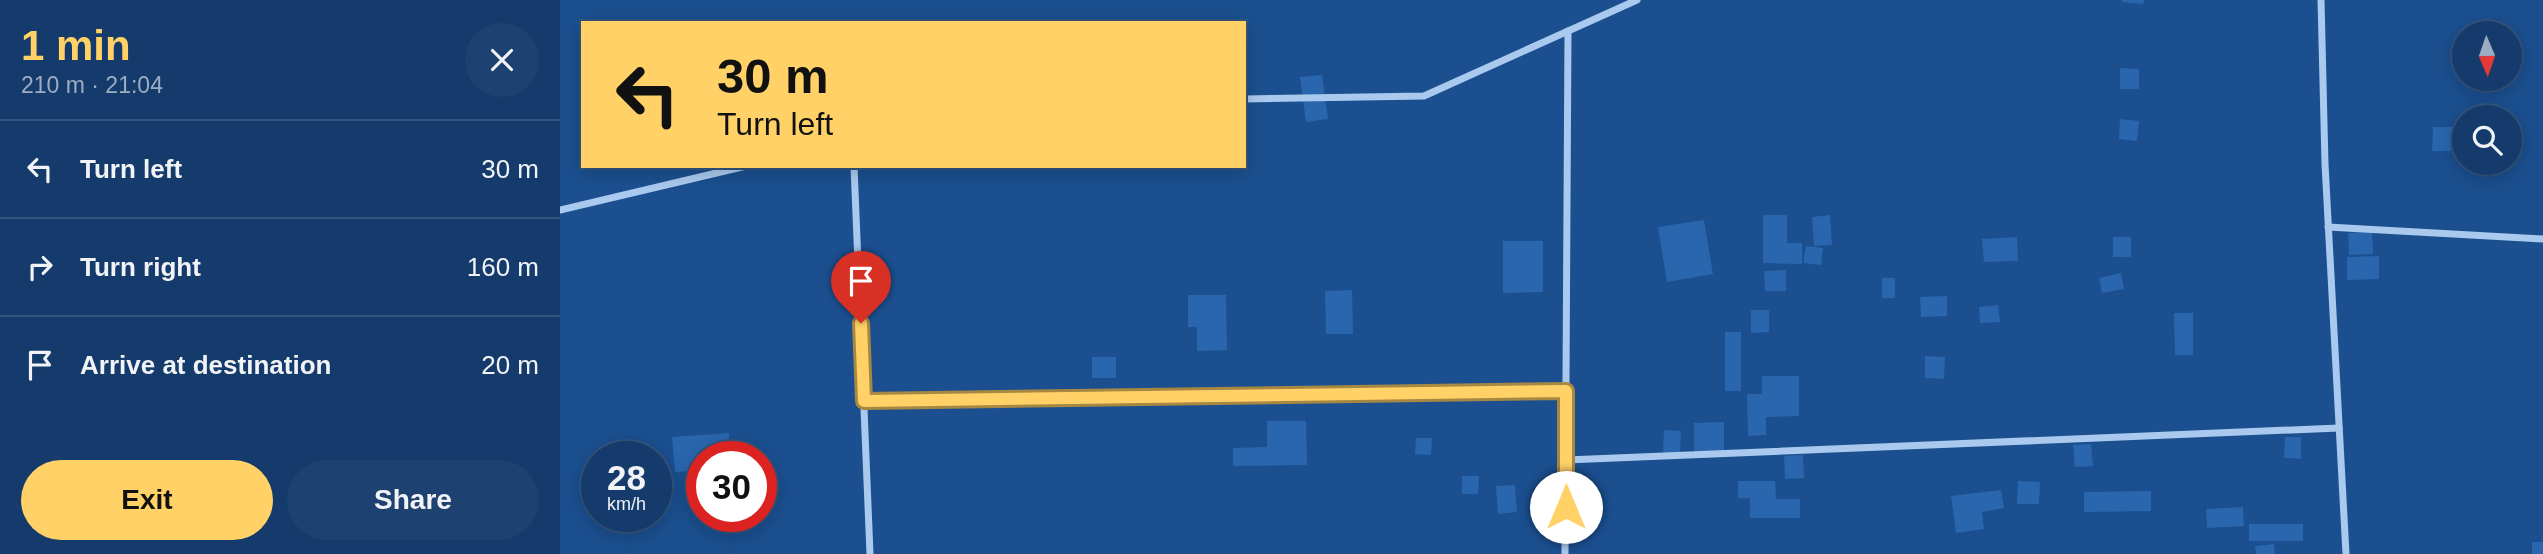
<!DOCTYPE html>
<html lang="en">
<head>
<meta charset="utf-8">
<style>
	:root { --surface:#143b6b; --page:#1d4271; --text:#f1f3f6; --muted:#9dadc1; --line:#33557e; --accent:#ffd166 }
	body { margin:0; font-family:Arial,sans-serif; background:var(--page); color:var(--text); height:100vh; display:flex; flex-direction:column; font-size:26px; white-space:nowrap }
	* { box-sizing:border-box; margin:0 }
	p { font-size:23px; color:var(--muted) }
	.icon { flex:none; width:38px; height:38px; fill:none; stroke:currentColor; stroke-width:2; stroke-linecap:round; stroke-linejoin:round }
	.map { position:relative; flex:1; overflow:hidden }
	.panel { display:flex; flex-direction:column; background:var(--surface); width:560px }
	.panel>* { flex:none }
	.hud { position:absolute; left:21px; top:21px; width:665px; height:147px; border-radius:0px; box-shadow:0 4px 18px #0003,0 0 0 2px var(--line); background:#ffd166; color:#111; overflow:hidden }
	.needle { width:46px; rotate:178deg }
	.fabs { position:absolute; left:1892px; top:21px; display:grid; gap:14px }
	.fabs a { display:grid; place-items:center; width:70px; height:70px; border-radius:50%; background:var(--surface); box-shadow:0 4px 18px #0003,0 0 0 2px var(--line); font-size:35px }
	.speed { position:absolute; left:21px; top:441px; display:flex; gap:14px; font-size:35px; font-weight:700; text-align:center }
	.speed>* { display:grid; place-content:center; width:91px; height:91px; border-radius:50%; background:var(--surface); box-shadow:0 4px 18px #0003,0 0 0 2px var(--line); line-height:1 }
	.speed small { font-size:18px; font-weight:400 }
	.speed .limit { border:10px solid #d22; background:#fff; color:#111 }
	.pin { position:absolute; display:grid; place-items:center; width:60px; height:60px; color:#fff; margin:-72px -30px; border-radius:50% 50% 50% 0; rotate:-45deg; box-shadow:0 0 7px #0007 }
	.pin .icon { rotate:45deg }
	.me { position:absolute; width:77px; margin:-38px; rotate:0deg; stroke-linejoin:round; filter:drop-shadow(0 0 5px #0008) }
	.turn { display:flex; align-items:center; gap:24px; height:147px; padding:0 21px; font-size:32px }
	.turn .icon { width:91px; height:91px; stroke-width:2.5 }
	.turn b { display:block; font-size:49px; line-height:60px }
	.round { display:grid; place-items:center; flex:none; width:74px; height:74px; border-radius:37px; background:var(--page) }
	.overview { display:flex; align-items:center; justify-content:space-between; height:119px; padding:0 21px }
	h1 { font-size:42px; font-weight:700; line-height:52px; color:var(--accent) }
	.action { display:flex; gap:14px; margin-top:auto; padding:14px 21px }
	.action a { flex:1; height:80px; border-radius:42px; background:var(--accent); color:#111; font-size:28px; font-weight:700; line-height:80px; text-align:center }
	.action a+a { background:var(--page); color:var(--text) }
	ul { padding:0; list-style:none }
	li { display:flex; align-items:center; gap:21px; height:98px; padding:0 21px; border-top:2px solid var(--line) }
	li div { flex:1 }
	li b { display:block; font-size:26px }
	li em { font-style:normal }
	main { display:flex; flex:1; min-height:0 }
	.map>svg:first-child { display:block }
	.building { fill:#2a66ad }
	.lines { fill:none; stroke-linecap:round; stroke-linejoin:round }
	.minor { stroke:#a9c9ee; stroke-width:7 }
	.route-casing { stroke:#a68842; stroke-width:18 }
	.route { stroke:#ffd166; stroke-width:12 }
</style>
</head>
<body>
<main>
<section class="panel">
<div class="overview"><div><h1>1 min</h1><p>210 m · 21:04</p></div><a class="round"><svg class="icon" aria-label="close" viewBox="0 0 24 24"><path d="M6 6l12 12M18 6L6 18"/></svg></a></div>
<ul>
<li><svg class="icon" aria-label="left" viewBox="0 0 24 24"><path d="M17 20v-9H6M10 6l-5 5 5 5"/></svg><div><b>Turn left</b></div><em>30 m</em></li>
<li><svg class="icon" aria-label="right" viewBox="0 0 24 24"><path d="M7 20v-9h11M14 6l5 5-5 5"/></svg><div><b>Turn right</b></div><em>160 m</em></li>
<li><svg class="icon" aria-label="arrive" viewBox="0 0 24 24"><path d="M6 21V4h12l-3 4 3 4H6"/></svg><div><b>Arrive at destination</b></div><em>20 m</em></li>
</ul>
<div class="action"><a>Exit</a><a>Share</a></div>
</section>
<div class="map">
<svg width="1983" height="554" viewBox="0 0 1983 554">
	<rect width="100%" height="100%" fill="#1b4f8f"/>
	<g class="building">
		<path d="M1562 0H1584L1583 4 1561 2Z"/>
		<path d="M1560 68 1579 69V89H1560Z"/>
		<path d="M762 75 768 119 746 122 740 77Z"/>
		<path d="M1560 119 1579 121 1577 141 1559 139Z"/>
		<path d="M1873 127H1892L1891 151H1872Z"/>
		<path d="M1203 215H1227V243H1242V264L1203 263Z"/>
		<path d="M1270 215 1272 245 1254 246 1252 217Z"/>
		<path d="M1144 220 1153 274 1107 282 1098 227Z"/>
		<path d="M1812 231 1813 254 1789 255 1788 233Z"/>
		<path d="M1457 237 1458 261 1424 262 1422 239Z"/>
		<rect x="1553" y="237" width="18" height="20"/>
		<path d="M943 241H983V292L943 293Z"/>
		<path d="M1246 246 1263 248 1261 265 1243 263Z"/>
		<path d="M1819 256V279L1787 280V257Z"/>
		<path d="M1226 270V291H1205L1204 271Z"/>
		<path d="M1561 273 1564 289 1542 293 1539 278Z"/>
		<rect x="1322" y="278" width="13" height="20"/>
		<path d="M792 290 793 334H766L765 291Z"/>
		<path d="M628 295H666L667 350 637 351V327H628Z"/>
		<path d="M1387 296V316L1361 317 1360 297Z"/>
		<path d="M1438 305 1440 322 1420 323 1419 307Z"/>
		<path d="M1191 310H1209V332L1191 333Z"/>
		<path d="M1614 313H1633V355H1615Z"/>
		<rect x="1165" y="332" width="16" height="59"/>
		<path d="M1365 356 1385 357 1384 379 1365 378Z"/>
		<rect x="532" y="357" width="24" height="21"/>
		<path d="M1202 376H1239V416L1206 417V435L1188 436 1187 394H1202Z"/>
		<path d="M707 421H746L747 465 673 466V448L707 447Z"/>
		<path d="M1164 422V452H1134V423Z"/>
		<path d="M1104 430 1121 431 1120 455H1103Z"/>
		<path d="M169 433 170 457H142V470L115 472 112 437Z"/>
		<path d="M1725 437H1741V459L1724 458Z"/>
		<path d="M856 438H872L871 455 855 454Z"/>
		<path d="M1531 444 1533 466 1515 467 1513 445Z"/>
		<path d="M1243 455 1244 478 1225 479 1224 456Z"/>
		<path d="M902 476H919L918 494H902Z"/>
		<path d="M1178 481H1215L1216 499H1240V518H1190V498H1178Z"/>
		<path d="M1458 481 1480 482 1479 504H1457Z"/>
		<path d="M955 485 957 512 938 514 936 486Z"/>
		<path d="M1441 490 1444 508 1422 512 1424 529 1396 533 1391 496Z"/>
		<path d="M1591 491V511L1524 512V492Z"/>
		<path d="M1683 507 1684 526 1647 528 1646 509Z"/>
		<rect x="1689" y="524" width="54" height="17"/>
		<rect x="1972" y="542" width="11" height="12"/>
		<path d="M1714 544 1715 554H1696L1695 546Z"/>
	</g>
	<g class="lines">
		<g class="minor">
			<path d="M1761 0 1765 164 1786 554"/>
			<path d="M684 99 864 96 1077 0"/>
			<path d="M294 166 310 554"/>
			<path d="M0 210 186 166"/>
			<path d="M1768 227 1983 239"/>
			<path d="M304 401 1006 391"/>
			<path d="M1006 460 1779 428"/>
			<path d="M1005 554 1008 31"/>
		</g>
	</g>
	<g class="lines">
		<g class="route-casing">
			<path id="route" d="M301 323 304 401 1006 391V507"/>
		</g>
		<use href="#route" class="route"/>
	</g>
</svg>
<div class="fabs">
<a><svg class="needle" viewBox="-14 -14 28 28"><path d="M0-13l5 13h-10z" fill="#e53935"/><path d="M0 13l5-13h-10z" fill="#9dadc1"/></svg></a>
<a><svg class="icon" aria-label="search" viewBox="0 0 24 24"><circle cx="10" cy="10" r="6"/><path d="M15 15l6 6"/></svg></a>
</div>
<div class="speed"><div>28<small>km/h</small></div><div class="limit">30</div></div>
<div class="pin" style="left:301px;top:323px;background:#d93025"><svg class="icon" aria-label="arrive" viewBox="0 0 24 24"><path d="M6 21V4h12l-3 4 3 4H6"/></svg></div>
<svg class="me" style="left:1006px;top:507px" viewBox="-20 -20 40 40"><circle r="19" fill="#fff"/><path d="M0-13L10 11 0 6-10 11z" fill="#ffd166"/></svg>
<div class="hud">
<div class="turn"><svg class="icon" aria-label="left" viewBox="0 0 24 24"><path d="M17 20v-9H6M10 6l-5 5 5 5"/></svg><div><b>30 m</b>Turn left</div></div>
</div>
</div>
</main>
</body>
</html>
